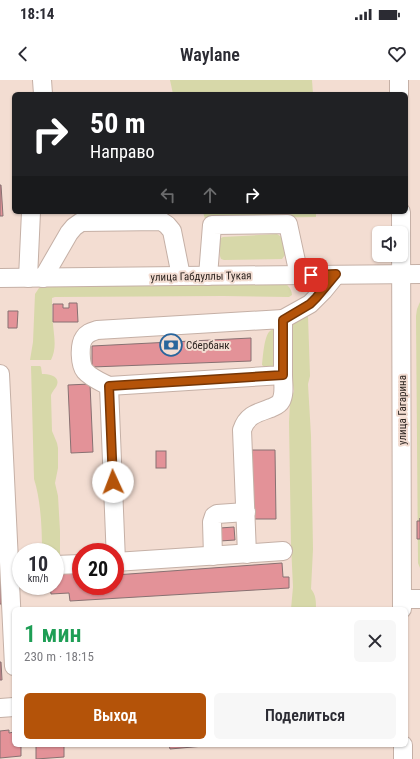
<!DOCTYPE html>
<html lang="ru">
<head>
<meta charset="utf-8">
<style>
	:root { --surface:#fff; --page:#f7f7f7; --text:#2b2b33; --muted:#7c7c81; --accent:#b45309 }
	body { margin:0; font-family:"Roboto Condensed",sans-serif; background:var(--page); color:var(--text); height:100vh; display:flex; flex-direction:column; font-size:15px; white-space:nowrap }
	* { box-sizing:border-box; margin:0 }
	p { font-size:13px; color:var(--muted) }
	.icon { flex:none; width:22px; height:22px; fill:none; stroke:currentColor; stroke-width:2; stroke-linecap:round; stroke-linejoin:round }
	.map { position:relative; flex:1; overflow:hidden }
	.side { position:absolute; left:12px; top:527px; width:396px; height:140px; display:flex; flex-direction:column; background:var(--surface); border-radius:6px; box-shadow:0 1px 3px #0004 }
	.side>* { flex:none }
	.guide { position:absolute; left:12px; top:12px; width:396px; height:122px; border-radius:6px; box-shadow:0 1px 3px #0004; background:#202124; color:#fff; overflow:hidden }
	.fabs { position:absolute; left:372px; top:146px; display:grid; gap:8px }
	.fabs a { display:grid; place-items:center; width:36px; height:36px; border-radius:6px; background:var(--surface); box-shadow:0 1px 3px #0004; font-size:20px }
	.speed { position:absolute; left:12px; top:463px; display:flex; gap:8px; font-size:20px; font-weight:700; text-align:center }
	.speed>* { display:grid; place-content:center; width:52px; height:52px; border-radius:50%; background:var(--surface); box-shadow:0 1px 3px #0004; line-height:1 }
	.speed small { font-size:10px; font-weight:400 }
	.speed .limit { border:6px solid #d22; background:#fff; color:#111 }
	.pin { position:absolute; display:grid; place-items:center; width:34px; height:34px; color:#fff; margin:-17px; border-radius:8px; box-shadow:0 2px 6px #0006 }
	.me { position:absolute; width:44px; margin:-22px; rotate:358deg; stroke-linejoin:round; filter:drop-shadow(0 0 3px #0008) }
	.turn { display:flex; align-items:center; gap:14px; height:84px; padding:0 12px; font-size:18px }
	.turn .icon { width:52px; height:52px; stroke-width:2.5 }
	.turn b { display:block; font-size:28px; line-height:34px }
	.lanes { display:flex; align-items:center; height:38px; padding:0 12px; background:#0003; justify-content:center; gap:20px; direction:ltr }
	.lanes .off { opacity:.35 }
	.round { display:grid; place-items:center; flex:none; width:42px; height:42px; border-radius:6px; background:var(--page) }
	.summary { display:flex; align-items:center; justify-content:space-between; height:68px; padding:0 12px }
	h1 { font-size:24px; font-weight:600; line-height:30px; color:#1e9e55 }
	.action { display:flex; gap:8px; margin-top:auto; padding:8px 12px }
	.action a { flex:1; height:46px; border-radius:6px; background:var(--accent); color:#fff; font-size:16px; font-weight:600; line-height:46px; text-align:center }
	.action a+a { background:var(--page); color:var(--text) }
	.status { display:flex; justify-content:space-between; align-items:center; height:28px; padding:0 20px; background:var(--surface); direction:ltr }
	.status svg { height:11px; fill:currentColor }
	header { display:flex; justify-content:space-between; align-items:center; height:52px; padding:0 12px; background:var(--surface); font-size:18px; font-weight:600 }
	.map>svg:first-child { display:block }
	.green { fill:#d7d8a9 }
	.building { fill:#e39298; stroke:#887172 }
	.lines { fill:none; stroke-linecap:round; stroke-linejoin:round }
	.minor-casing { stroke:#c5b0a6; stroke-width:20 }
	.minor { stroke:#fff; stroke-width:18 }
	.route-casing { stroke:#753606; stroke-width:10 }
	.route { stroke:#b45309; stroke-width:7 }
	.labels { text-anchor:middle; stroke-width:4; stroke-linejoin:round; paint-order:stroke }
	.street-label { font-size:11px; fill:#2e2622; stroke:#f3ddd2 }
	.poi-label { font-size:11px; fill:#2e2622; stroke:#f3ddd2; text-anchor:start }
</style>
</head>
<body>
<div class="status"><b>18:14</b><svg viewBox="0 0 49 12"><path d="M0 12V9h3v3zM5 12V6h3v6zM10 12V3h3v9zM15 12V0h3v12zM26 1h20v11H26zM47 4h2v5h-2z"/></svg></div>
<header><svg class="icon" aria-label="back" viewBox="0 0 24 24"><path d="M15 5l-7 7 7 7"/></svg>Waylane<svg class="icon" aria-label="heart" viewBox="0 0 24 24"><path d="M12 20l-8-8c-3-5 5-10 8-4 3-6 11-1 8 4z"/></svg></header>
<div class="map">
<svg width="420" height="679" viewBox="0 0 420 679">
	<rect width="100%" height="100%" fill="#f3ddd2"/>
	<g class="green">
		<path d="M170 0H312L313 14H173Z"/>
		<path d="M203 132H316V137L205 139Z"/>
		<path d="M277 154 283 158 285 175 282 179 224 180 221 179 220 176V161L221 158 223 157Z"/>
		<path d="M280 198C285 203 292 208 292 215L289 217 223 216 55 217 52 218C52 227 52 236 53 244 54 257 57 268 51 280H30L33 262 35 214 39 208 44 205Z"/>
		<path d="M420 222V488L418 483 416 236 417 229Z"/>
		<path d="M306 233 308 236 310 296 308 304 311 356 313 469 311 509C316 515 316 521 316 529H291L293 507 291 465 289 342 290 322 294 311 291 293 288 248 295 238Z"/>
		<path d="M276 249 275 287 269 291 262 285C263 277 264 256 270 251 273 249 273 249 276 249Z"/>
		<path d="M31 286H40L41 287 42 294C49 294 62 296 56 307 54 310 52 312 51 315L52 351 57 363 58 368V388L55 403 58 416 60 451V479L55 481V472H42C42 449 41 421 34 399Z"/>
	</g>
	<g class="building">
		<path d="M0 105H1L3 136H0Z"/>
		<path d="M69 223H77L78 242H53V224H63V228H69Z"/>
		<path d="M8 231H18L17 248H8Z"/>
		<path d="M251 258V281L92 287V266Z"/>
		<path d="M90 304 93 372 71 373 68 305Z"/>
		<path d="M252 370H275L276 439H253Z"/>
		<rect x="156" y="371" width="10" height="17"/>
		<path d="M420 438V459H417V441H420Z"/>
		<path d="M234 447 235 460 220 461V448Z"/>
		<path d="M282 483 283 497H289V508L70 521 69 513 51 514 50 506H55V492L74 491V498H81V506H115V495Z"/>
		<path d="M0 495 2 524H0Z"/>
		<path d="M0 582H1L2 600H0Z"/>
		<path d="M9 650V653L14 652V665H21V676L0 678V651Z"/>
		<path d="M36 665H64V677L36 679Z"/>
		<path d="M169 665H204V666L170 669Z"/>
	</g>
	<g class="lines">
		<g class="minor-casing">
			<g id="minor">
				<path d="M42 0 43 14"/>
				<path d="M399 0V14"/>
				<path d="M401 132 402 529"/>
				<path d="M208 196 212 145 288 144 299 195"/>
				<path d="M0 198 181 196 420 194"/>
				<path d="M28 198 31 132"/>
				<path d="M43 198 69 153 74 147 81 142 161 141 167 145 172 151 181 196"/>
				<path d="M283 239 310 224 323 211 336 195"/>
				<path d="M0 294 14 586"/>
				<path d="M109 306C101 302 91 298 85 291 80 285 79 265 84 258 87 253 91 252 97 250L283 239V295L109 306 116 481"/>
				<path d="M247 474 242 350C247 335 257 333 271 328 275 326 279 325 281 321 285 314 283 303 283 295"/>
				<path d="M213 476 212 442 214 436 217 434 246 432"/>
				<path d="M115 482 283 471"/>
				<path d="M55 485 81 484"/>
				<path d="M402 519H420"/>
				<path d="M0 628 14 627"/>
				<path d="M403 665V679"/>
			</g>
		</g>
		<use href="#minor" class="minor"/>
	</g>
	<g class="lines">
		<g class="route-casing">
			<path id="route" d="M113 402 109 306 283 295V240L310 224 316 218 336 194 311 195"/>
		</g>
		<use href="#route" class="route"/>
	</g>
	<defs>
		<g id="bank-ring" transform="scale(1.15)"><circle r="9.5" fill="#f3ddd2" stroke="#29659c" stroke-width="1.5"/><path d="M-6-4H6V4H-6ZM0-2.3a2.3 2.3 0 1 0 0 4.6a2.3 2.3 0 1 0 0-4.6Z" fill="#29659c"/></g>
	</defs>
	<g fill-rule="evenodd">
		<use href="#bank-ring" x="171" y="265"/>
	</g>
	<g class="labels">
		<g class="street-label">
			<text transform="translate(201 196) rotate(-1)" y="4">улица Габдуллы Тукая</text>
			<text transform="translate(402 330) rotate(-90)" y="4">улица Гагарина</text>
		</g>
		<g class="poi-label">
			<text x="186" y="269">Сбербанк</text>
		</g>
	</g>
</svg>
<div class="fabs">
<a><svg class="icon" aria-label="sound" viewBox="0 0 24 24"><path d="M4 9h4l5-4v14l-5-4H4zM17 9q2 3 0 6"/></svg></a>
</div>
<div class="speed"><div>10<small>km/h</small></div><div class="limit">20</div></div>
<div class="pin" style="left:311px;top:195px;background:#d93025"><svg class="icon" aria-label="arrive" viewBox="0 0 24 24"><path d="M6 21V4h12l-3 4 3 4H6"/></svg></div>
<svg class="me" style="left:113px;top:402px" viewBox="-20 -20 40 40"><circle r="19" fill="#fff"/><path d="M0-13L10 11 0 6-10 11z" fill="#b45309"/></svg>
<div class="guide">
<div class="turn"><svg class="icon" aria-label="right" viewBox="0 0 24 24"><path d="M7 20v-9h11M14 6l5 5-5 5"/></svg><div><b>50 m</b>Направо</div></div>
<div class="lanes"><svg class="icon off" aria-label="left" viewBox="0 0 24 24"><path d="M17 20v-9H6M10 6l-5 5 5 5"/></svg><svg class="icon off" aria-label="ahead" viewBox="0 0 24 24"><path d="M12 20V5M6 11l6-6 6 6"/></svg><svg class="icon" aria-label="right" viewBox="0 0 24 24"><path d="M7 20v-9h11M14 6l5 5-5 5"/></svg></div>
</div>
<section class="side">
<div class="summary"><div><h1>1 мин</h1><p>230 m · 18:15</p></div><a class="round"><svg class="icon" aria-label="close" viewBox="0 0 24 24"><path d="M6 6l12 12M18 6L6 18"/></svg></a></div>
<div class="action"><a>Выход</a><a>Поделиться</a></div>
</section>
</div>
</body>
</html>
